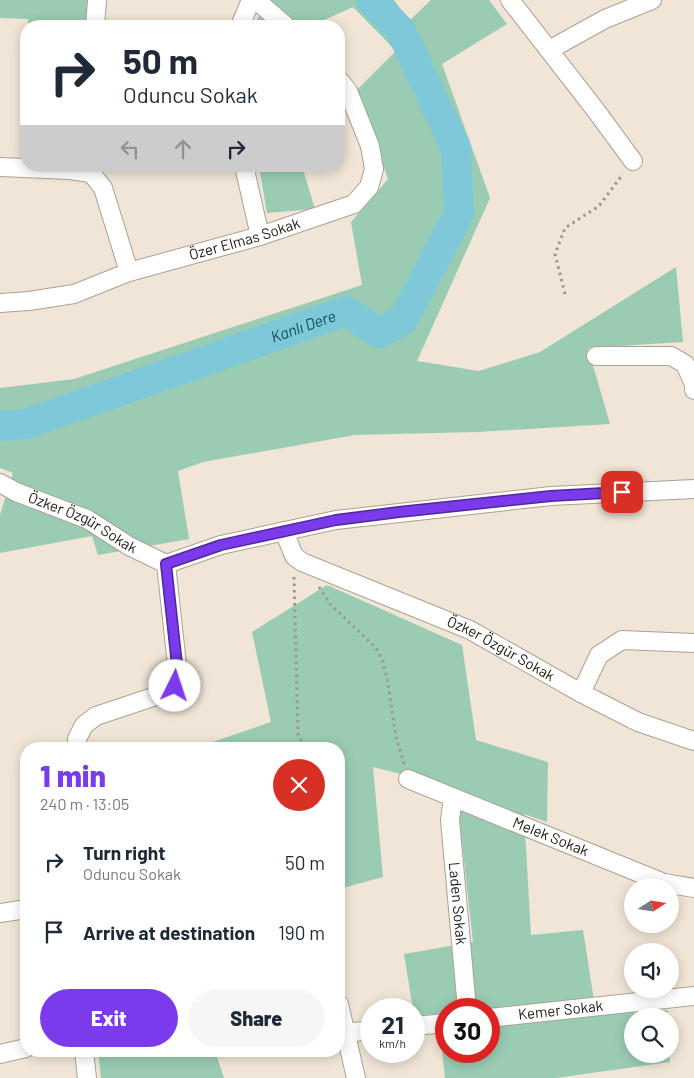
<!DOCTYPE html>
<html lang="en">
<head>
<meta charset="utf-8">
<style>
	:root { --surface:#fff; --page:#f6f6f7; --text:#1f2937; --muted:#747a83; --accent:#7c3aed }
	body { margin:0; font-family:Barlow,sans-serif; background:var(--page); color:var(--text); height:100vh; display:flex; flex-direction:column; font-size:19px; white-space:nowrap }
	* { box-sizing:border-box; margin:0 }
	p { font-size:16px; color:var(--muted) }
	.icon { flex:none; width:28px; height:28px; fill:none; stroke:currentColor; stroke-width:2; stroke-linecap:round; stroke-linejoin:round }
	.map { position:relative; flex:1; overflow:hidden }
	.drawer { position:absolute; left:20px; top:742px; width:325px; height:315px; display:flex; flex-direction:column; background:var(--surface); border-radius:20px; box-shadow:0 2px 12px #0003 }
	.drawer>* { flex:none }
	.hud { position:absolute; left:20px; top:20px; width:325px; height:152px; border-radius:20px; box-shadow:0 2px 12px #0003; background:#fff; color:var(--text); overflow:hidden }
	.needle { width:32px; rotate:78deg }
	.fabs { position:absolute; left:624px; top:878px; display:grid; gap:10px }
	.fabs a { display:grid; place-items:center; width:55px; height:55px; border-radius:50%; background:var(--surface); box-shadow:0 2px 12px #0003; font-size:25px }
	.speed { position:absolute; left:360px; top:998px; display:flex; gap:10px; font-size:25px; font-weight:700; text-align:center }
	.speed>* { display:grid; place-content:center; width:65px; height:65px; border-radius:50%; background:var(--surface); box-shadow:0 2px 12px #0003; line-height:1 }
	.speed small { font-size:12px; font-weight:400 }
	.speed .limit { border:8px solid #d22; background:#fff; color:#111 }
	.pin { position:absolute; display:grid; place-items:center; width:42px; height:42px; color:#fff; margin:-21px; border-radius:10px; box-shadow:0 2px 8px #0006 }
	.me { position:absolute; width:55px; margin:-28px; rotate:4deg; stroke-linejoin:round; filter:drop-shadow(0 0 4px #0008) }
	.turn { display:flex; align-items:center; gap:18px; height:105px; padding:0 20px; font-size:22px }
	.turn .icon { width:65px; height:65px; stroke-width:2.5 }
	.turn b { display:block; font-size:35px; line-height:42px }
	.lanes { display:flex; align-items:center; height:48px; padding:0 20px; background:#0003; justify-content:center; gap:25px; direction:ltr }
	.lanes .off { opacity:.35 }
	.round { display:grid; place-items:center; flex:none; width:52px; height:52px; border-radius:26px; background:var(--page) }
	.summary { display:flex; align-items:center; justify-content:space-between; height:85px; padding:0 20px }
	h1 { font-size:30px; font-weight:800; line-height:38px; color:var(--accent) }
	.primary-button { display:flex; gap:10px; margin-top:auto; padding:10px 20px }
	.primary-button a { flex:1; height:58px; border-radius:30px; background:var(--accent); color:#fff; font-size:20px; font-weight:800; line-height:58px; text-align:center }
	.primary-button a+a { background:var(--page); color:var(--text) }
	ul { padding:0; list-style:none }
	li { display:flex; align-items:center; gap:15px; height:70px; padding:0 20px }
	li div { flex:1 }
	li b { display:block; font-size:19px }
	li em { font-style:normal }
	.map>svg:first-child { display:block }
	.green { fill:#99ccb3; fill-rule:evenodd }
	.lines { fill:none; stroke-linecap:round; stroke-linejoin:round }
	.river { stroke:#7ec8d9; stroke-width:30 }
	.street-casing { stroke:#aca193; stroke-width:20 }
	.path { stroke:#9f978c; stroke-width:3; stroke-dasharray:2.5 4; stroke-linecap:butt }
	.street { stroke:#fff; stroke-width:18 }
	.route-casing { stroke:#51269a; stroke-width:12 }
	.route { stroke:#7c3aed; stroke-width:9 }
	.labels { text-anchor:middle; stroke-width:4; stroke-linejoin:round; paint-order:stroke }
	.street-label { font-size:15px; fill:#1c1813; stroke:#fff }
	.water-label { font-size:16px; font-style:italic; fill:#0b4d59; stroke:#fff }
</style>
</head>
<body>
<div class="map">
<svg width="694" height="1078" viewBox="0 0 694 1078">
	<rect width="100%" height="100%" fill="#f0e5d6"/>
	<g class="green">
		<path d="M0 0H89L86 26H28V19L0 18Z"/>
		<path d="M267 0H394L409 21 431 0H489L507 24 442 64 490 198 417 361 479 371 540 352 676 267 683 342 588 348 610 424 477 432 355 435 203 462 178 471 189 539 98 555 92 536 0 553V515L13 473 0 468V388L74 379 362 285 351 222 388 179 356 91 396 51 353 7 311 26H254Z"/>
		<path d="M26 53V155L20 154Z"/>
		<path d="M259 166H302L315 209 267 213Z"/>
		<path d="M327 585 462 645 476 740 548 762 547 822 524 814 531 935 583 930 596 1013 668 1010V1016H632V1054H669L670 1062 556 1078H445L438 1014 414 1015 404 954 473 942 456 788 373 767 383 877 339 889V749H192L271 722 252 632ZM446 1009H489V1051H446Z"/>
		<path d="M98 1051H215L224 1078H101Z"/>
	</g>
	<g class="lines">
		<path class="river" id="s1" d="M0 426 26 424 346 311 379 333 403 320 459 213 456 148 401 31 371 0"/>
		<g class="street-casing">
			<g id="street">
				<path d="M256 0 286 26"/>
				<path d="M510 0 594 108 633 161"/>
				<path d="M95 26 97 0"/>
				<path d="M240 26 251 0"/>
				<path d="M549 50 605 19 652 0"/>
				<path d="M244 166 260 236"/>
				<path d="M0 167 70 170 91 173"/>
				<path d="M91 173 103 188 129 272"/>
				<path id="s2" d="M0 303 29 301 74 294 129 272 260 236 354 204 369 187 374 169 370 146 348 91 339 80"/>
				<path d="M596 356H671L685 364 694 384V390"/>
				<path id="s3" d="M0 483 16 492 87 519 129 546 166 564"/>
				<path id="s4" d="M284 531 294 556 302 562 470 630 581 693 638 722 694 741"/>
				<path d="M166 564 221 545 336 520 551 496 694 489"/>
				<path d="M581 693 599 655 622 640 694 643"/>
				<path d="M77 749V739L84 725 96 716 165 693 175 686 178 674 166 564"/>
				<path id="s5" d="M408 779 664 883 694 888"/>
				<path id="s6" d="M453 798 450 820 467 1009"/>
				<path d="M0 913 26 909"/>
				<path d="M339 1004 356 1078"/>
				<path id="s7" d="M489 1018 694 996"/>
				<path d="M414 1026 446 1023"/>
				<path d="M339 1030 346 1033 371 1030"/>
				<path d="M84 1051 87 1078"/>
				<path d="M0 1054 26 1048"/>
			</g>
		</g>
		<g class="path">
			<path d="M565 294 555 254 565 228 599 206 623 174"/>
			<path d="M294 577 298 734 305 749"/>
			<path d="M319 587 330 604 376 648 383 662 387 678 396 737 404 764"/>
		</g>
		<use href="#street" class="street"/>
	</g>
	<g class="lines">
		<g class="route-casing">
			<path id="route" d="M175 686 178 674 166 564 221 545 336 520 399 512 551 496 622 492"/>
		</g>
		<use href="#route" class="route"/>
	</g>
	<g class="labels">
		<g class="street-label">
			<text dy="5" stroke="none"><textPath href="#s2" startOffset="254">Özer Elmas Sokak</textPath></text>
			<text dy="5" stroke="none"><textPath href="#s3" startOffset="92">Özker Özgür Sokak</textPath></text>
			<text dy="5" stroke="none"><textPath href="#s4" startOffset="254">Özker Özgür Sokak</textPath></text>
			<text dy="5" stroke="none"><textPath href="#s5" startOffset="154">Melek Sokak</textPath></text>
			<text dy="5" stroke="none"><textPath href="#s6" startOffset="106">Laden Sokak</textPath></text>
			<text dy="5" stroke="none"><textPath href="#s7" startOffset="72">Kemer Sokak</textPath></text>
		</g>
		<g class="water-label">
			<text dy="6" stroke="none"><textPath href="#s1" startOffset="320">Kanlı Dere</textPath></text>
		</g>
	</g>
</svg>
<div class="fabs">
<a><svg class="needle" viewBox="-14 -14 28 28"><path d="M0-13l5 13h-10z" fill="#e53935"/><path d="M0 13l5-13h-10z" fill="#747a83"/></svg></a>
<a><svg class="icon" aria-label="sound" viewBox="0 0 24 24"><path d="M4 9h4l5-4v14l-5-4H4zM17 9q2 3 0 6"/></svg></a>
<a><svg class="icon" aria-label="search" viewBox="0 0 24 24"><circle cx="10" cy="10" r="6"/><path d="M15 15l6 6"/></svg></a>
</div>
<div class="speed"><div>21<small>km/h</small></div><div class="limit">30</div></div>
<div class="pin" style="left:622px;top:492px;background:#d93025"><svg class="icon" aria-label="arrive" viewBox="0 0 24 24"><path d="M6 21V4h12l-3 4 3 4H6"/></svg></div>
<svg class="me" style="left:175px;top:686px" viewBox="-20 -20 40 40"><circle r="19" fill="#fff"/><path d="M0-13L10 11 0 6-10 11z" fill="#7c3aed"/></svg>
<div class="hud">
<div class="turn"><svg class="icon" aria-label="right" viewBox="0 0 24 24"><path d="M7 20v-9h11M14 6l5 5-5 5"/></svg><div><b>50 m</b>Oduncu Sokak</div></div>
<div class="lanes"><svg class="icon off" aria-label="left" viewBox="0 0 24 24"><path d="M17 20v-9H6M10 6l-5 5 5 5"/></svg><svg class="icon off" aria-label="ahead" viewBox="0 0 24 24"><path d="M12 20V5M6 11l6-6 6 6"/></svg><svg class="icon" aria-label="right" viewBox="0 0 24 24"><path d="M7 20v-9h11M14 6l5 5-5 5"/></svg></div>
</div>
<section class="drawer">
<div class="summary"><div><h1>1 min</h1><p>240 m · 13:05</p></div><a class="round" style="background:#d93025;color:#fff"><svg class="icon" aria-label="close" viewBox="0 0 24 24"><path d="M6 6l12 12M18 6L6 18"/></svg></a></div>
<ul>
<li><svg class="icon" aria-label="right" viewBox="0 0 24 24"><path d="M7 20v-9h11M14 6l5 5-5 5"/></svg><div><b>Turn right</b><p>Oduncu Sokak</p></div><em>50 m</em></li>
<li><svg class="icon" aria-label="arrive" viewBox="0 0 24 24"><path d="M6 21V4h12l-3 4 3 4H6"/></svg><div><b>Arrive at destination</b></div><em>190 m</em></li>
</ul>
<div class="primary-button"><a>Exit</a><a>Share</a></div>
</section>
</div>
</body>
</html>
